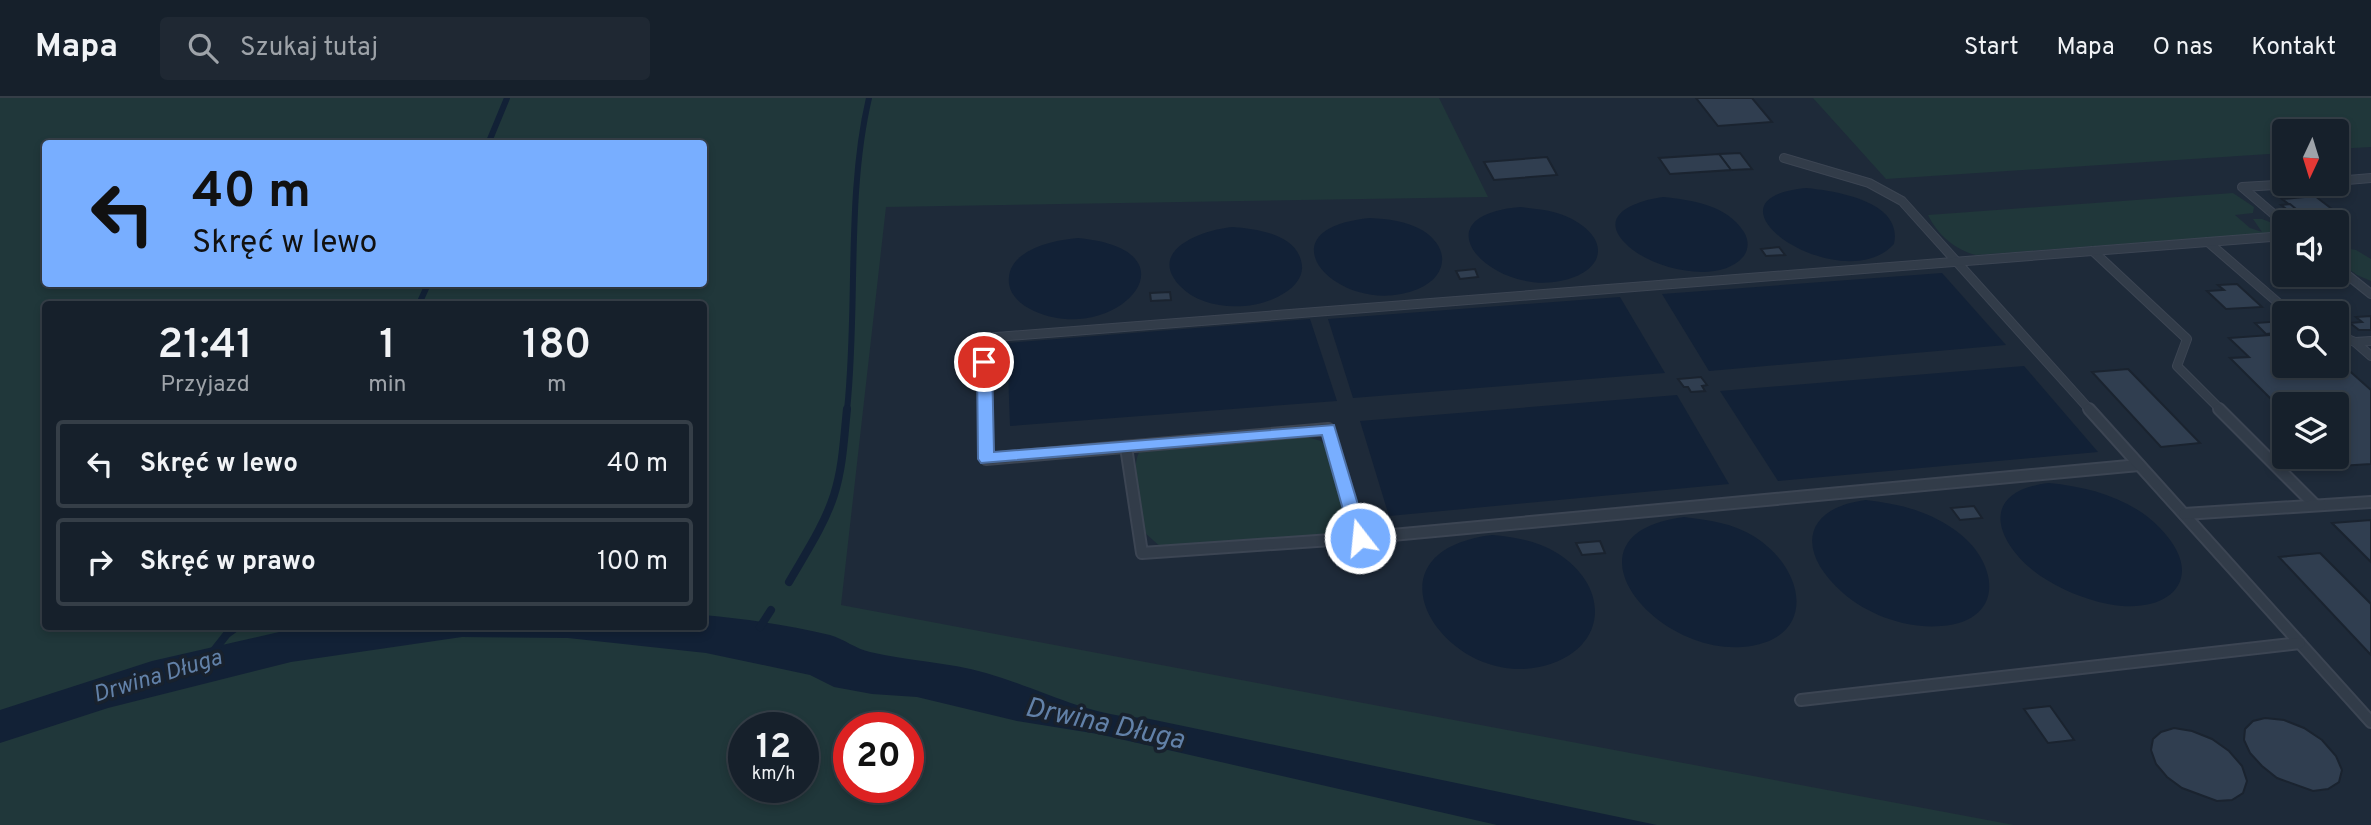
<!DOCTYPE html>
<html lang="pl">
<head>
<meta charset="utf-8">
<style>
	:root { --surface:#16202b; --page:#1f2833; --text:#f1f3f6; --muted:#9ea3a9; --line:#353e47 }
	body { margin:0; font-family:Overpass,sans-serif; background:var(--page); color:var(--text); height:100vh; display:flex; flex-direction:column; font-size:26px; white-space:nowrap }
	* { box-sizing:border-box; margin:0 }
	p { font-size:23px; color:var(--muted) }
	.icon { flex:none; width:38px; height:38px; fill:none; stroke:currentColor; stroke-width:2; stroke-linecap:round; stroke-linejoin:round }
	.map { position:relative; flex:1; overflow:hidden }
	.side { position:absolute; left:42px; top:203px; width:665px; height:329px; display:flex; flex-direction:column; background:var(--surface); border-radius:7px; box-shadow:0 4px 10px #0003,0 0 0 2px var(--line) }
	.side>* { flex:none }
	.banner { position:absolute; left:42px; top:42px; width:665px; height:147px; border-radius:7px; box-shadow:0 4px 10px #0003,0 0 0 2px var(--line); background:#78aeff; color:#111; overflow:hidden }
	.needle { width:46px; rotate:184deg }
	.tools { position:absolute; left:2272px; top:21px; display:grid; gap:14px }
	.tools a { display:grid; place-items:center; width:77px; height:77px; border-radius:7px; background:var(--surface); box-shadow:0 4px 10px #0003,0 0 0 2px var(--line); font-size:35px }
	.speed { position:absolute; left:728px; top:614px; display:flex; gap:14px; font-size:35px; font-weight:700; text-align:center }
	.speed>* { display:grid; place-content:center; width:91px; height:91px; border-radius:50%; background:var(--surface); box-shadow:0 4px 10px #0003,0 0 0 2px var(--line); line-height:1 }
	.speed small { font-size:18px; font-weight:400 }
	.speed .limit { border:10px solid #d22; background:#fff; color:#111 }
	.pin { position:absolute; display:grid; place-items:center; width:60px; height:60px; color:#fff; margin:-30px; border:4px solid #fff; border-radius:50%; box-shadow:0 2px 7px #0007 }
	.me { position:absolute; width:77px; margin:-38px; rotate:344deg; stroke-linejoin:round; filter:drop-shadow(0 0 5px #0008) }
	.turn { display:flex; align-items:center; gap:24px; height:147px; padding:0 35px; font-size:32px }
	.turn .icon { width:91px; height:91px; stroke-width:2.5 }
	.turn b { display:block; font-size:49px; line-height:60px }
	.eta { display:flex; justify-content:space-evenly; align-items:center; height:119px; text-align:center }
	.eta b { font-size:42px; font-weight:600; line-height:49px }
	ul { padding:0; list-style:none }
	li { display:flex; align-items:center; gap:21px; height:88px; margin:0 14px 10px; padding:0 21px; border:4px solid var(--line); border-radius:7px }
	li div { flex:1 }
	li b { display:block; font-size:26px }
	li em { font-style:normal }
	header { display:flex; align-items:center; gap:42px; box-sizing:border-box; height:98px; padding:0 35px; background:var(--surface); border-bottom:2px solid var(--line) }
	header strong { font-size:33px }
	nav { display:flex; gap:38px; margin-inline-start:auto; font-size:24px }
	.search { width:490px; height:63px; background:var(--page); display:flex; align-items:center; gap:18px; box-sizing:border-box; padding:0 24px; border-radius:7px; color:var(--muted); font-size:26px }
	.map>svg:first-child { display:block }
	.green { fill:#20373a; fill-rule:evenodd }
	.water { fill:#122136 }
	.lines { fill:none; stroke-linecap:round; stroke-linejoin:round }
	.stream-far1 { stroke:#122136; stroke-width:6 }
	.stream { stroke:#122136; stroke-width:8 }
	.building { fill:#303e50; stroke:#1a232f; stroke-width:2 }
	.service-far1-casing { stroke:#3c4553; stroke-width:10 }
	.service-casing { stroke:#3c4553; stroke-width:14 }
	.service-far1 { stroke:#323c49; stroke-width:8 }
	.service { stroke:#323c49; stroke-width:10 }
	.route { fill:#78aeff; stroke:#4e71a6; stroke-width:2 }
	.labels { text-anchor:middle; stroke-width:7; stroke-linejoin:round; paint-order:stroke }
	.water-label { font-size:23px; font-style:italic; fill:#6281a8; stroke:#18212d }
	.near-water-label { font-size:28px; font-style:italic; fill:#6281a8; stroke:#18212d }
</style>
</head>
<body>
<header>
<strong>Mapa</strong>
<div class="search"><svg class="icon" aria-label="search" viewBox="0 0 24 24"><circle cx="10" cy="10" r="6"/><path d="M15 15l6 6"/></svg>Szukaj tutaj</div>
<nav><a>Start</a><a>Mapa</a><a>O nas</a><a>Kontakt</a></nav>
</header>
<div class="map">
<svg width="2371" height="727" viewBox="0 0 2371 727">
	<rect width="100%" height="100%" fill="#1e2a39"/>
	<g class="green">
		<path d="M0 0H1439L1488 99 886 109 841 507 2014 727H0ZM46 46H704V186H46ZM46 206H704V528H46ZM744 630H803V690H744ZM849 630H908V690H849Z"/>
		<path d="M1813 0H2371V49L2336 51V33H2284V55L1886 81Z"/>
		<path d="M2233 95 2254 109 2253 115 2235 117 2250 130 2262 134 2253 121H2262L2272 125 2273 133 2270 135 1976 157C1955 152 1937 136 1928 117Z"/>
		<path d="M2339 149 2356 152 2371 161V183L2357 177 2339 164 2336 150Z"/>
		<path d="M1300 337 1321 343 1331 354 1352 437 1163 451 1144 434C1141 415 1129 369 1140 353Z"/>
	</g>
	<g class="water">
		<path d="M1806 90C1836 93 1903 103 1894 146 1842 203 1689 101 1806 90Z"/>
		<path d="M1663 99C1692 102 1727 107 1744 134 1749 142 1749 152 1743 159 1718 188 1648 170 1625 145 1596 115 1640 102 1663 99Z"/>
		<path d="M1520 109C1538 111 1555 112 1572 121 1613 143 1603 175 1560 183 1491 197 1416 118 1520 109Z"/>
		<path d="M1370 120C1388 121 1406 123 1422 132 1450 149 1449 178 1418 191 1342 223 1254 131 1370 120Z"/>
		<path d="M1233 129C1257 131 1299 136 1302 168 1303 179 1294 189 1286 194 1257 214 1204 214 1180 188 1145 151 1206 131 1233 129Z"/>
		<path d="M1078 140C1204 152 1116 250 1034 213 1023 208 1011 199 1009 186 1005 152 1053 142 1078 140Z"/>
		<path d="M1942 175 2006 247 1709 273 1662 196Z"/>
		<path d="M1620 199 1665 275 1353 300 1328 221Z"/>
		<path d="M1310 221 1337 303 1010 328 1007 245Z"/>
		<path d="M2024 268 2098 354 1778 383 1720 293Z"/>
		<path d="M1677 297 1729 386 1389 418 1360 323Z"/>
		<path d="M2049 385C2089 389 2131 400 2160 430 2210 482 2167 518 2108 506 2083 501 2060 491 2039 477 1994 444 1978 393 2049 385Z"/>
		<path d="M1866 402C1900 406 1928 413 1955 432 1999 463 2007 523 1941 528 1907 531 1868 517 1843 495 1796 454 1802 410 1866 402Z"/>
		<path d="M1684 419C1709 422 1733 425 1755 439 1807 472 1818 543 1742 549 1650 555 1557 435 1684 419Z"/>
		<path d="M1492 437C1515 439 1537 443 1557 455 1614 491 1606 555 1539 569 1445 589 1356 454 1492 437Z"/>
		<path d="M704 517C746 521 789 527 830 537 844 541 856 551 870 554 908 563 948 564 986 575 1039 590 1089 619 1145 620L1657 727H1497L1098 636 1017 623 917 599 872 596 834 589 810 577 706 555 568 540 462 539 291 564 108 610 0 645V612L152 563 301 529 704 528Z"/>
	</g>
	<g class="lines">
		<g class="stream-far1">
			<path d="M488 46 507 0"/>
			<path d="M419 206 428 186"/>
			<path d="M847 312C858 210 846 98 869 0"/>
		</g>
		<g class="stream">
			<path d="M789 484C805 456 824 428 834 397 843 369 844 339 847 311"/>
			<path d="M760 529 771 512"/>
			<path d="M212 555 227 536 238 528"/>
		</g>
	</g>
	<g class="building">
		<path d="M1696 0H1752L1772 24 1718 28Z"/>
		<path d="M1740 55 1752 71 1731 72 1719 56Z"/>
		<path d="M1719 56 1731 72 1670 76 1659 60Z"/>
		<path d="M1547 59 1557 77 1494 82 1484 64Z"/>
		<path d="M2315 98 2341 118 2308 121 2282 101Z"/>
		<path d="M2290 106 2308 121H2300L2281 107Z"/>
		<path d="M1779 149 1785 157 1766 158 1761 151Z"/>
		<path d="M1475 171 1478 179 1460 181 1456 173Z"/>
		<path d="M2237 186 2262 209 2226 211 2207 193 2224 192 2218 187Z"/>
		<path d="M1170 194 1171 202 1151 203 1150 195Z"/>
		<path d="M2371 218V232H2359L2350 225 2362 224 2356 219Z"/>
		<path d="M2284 223V234L2266 236 2255 225Z"/>
		<path d="M2284 236V268H2336V261L2371 292V366L2339 368 2330 359H2336V306H2284V314L2230 260 2249 259 2229 240Z"/>
		<path d="M2128 271 2200 345 2161 349 2092 274Z"/>
		<path d="M1701 279 1707 287 1702 288 1705 293 1691 294 1688 289H1684L1678 281Z"/>
		<path d="M1974 408 1982 420 1960 422 1951 410Z"/>
		<path d="M2371 422V464L2332 425Z"/>
		<path d="M1600 443 1605 455 1582 457 1576 445Z"/>
		<path d="M2320 455 2371 506V557L2279 459Z"/>
		<path d="M2050 608 2074 642 2048 645 2024 611Z"/>
		<path d="M2265 620 2284 622 2304 630 2322 642 2336 658 2342 672 2339 684 2328 691 2313 693 2277 680 2262 668 2250 655 2244 642 2245 631 2253 623Z"/>
		<path d="M2174 630 2192 633 2212 641 2229 653 2242 668 2247 683 2243 695 2232 702 2217 703 2182 690 2167 679 2156 666 2151 652 2153 641 2161 634Z"/>
	</g>
	<g class="lines">
		<g class="service-far1-casing">
			<g id="service-far1">
				<path d="M1784 60 1869 85 1902 103 2090 312"/>
				<path d="M2336 83 2371 80"/>
				<path d="M2284 125 2242 89 2291 86"/>
				<path d="M2208 144 2290 215"/>
				<path d="M2093 153 2187 241 2177 268 2221 312"/>
				<path d="M2336 168 2371 196"/>
				<path d="M2336 236 2355 244"/>
				<path d="M2371 243 2355 244 2371 258"/>
				<path d="M985 312 984 240 2284 138"/>
			</g>
		</g>
		<g class="service-casing">
			<g id="service">
				<path d="M985 311 986 361 1328 331 1360 440 2139 367"/>
				<path d="M2089 311 2371 624"/>
				<path d="M2219 311 2315 407"/>
				<path d="M1126 349 1142 455 1360 440"/>
				<path d="M2184 416 2371 404"/>
				<path d="M1801 602 2300 545"/>
			</g>
		</g>
		<use href="#service-far1" class="service-far1"/>
		<use href="#service" class="service"/>
	</g>
	<path class="route" d="M984 259 992 264 994 354 1334 327 1368 440 1360 446 1351 440 1322 337 981 365 978 361 977 264Z"/>
	<g class="labels">
		<g class="water-label">
			<text transform="translate(157 577) rotate(-17)" y="8">Drwina Długa</text>
		</g>
		<g class="near-water-label">
			<text transform="translate(1105 624) rotate(12)" y="10">Drwina Długa</text>
		</g>
	</g>
</svg>
<div class="tools">
<a><svg class="needle" viewBox="-14 -14 28 28"><path d="M0-13l5 13h-10z" fill="#e53935"/><path d="M0 13l5-13h-10z" fill="#9ea3a9"/></svg></a>
<a><svg class="icon" aria-label="sound" viewBox="0 0 24 24"><path d="M4 9h4l5-4v14l-5-4H4zM17 9q2 3 0 6"/></svg></a>
<a><svg class="icon" aria-label="search" viewBox="0 0 24 24"><circle cx="10" cy="10" r="6"/><path d="M15 15l6 6"/></svg></a>
<a><svg class="icon" aria-label="layers" viewBox="0 0 24 24"><path d="M12 4l9 5-9 5-9-5zM3 14l9 5 9-5"/></svg></a>
</div>
<div class="speed"><div>12<small>km/h</small></div><div class="limit">20</div></div>
<div class="pin" style="left:984px;top:264px;background:#d93025"><svg class="icon" aria-label="arrive" viewBox="0 0 24 24"><path d="M6 21V4h12l-3 4 3 4H6"/></svg></div>
<svg class="me" style="left:1360px;top:440px" viewBox="-20 -20 40 40"><circle r="17" fill="#78aeff" stroke="#fff" stroke-width="3"/><path d="M0-11L8 9 0 5-8 9z" fill="#fff"/></svg>
<div class="banner">
<div class="turn"><svg class="icon" aria-label="left" viewBox="0 0 24 24"><path d="M17 20v-9H6M10 6l-5 5 5 5"/></svg><div><b>40 m</b>Skręć w lewo</div></div>
</div>
<section class="side">
<div class="eta">
<div><b>21:41</b><p>Przyjazd</p></div>
<div><b>1</b><p>min</p></div>
<div><b>180</b><p>m</p></div>
</div>
<ul>
<li><svg class="icon" aria-label="left" viewBox="0 0 24 24"><path d="M17 20v-9H6M10 6l-5 5 5 5"/></svg><div><b>Skręć w lewo</b></div><em>40 m</em></li>
<li><svg class="icon" aria-label="right" viewBox="0 0 24 24"><path d="M7 20v-9h11M14 6l5 5-5 5"/></svg><div><b>Skręć w prawo</b></div><em>100 m</em></li>
</ul>
</section>
</div>
</body>
</html>
